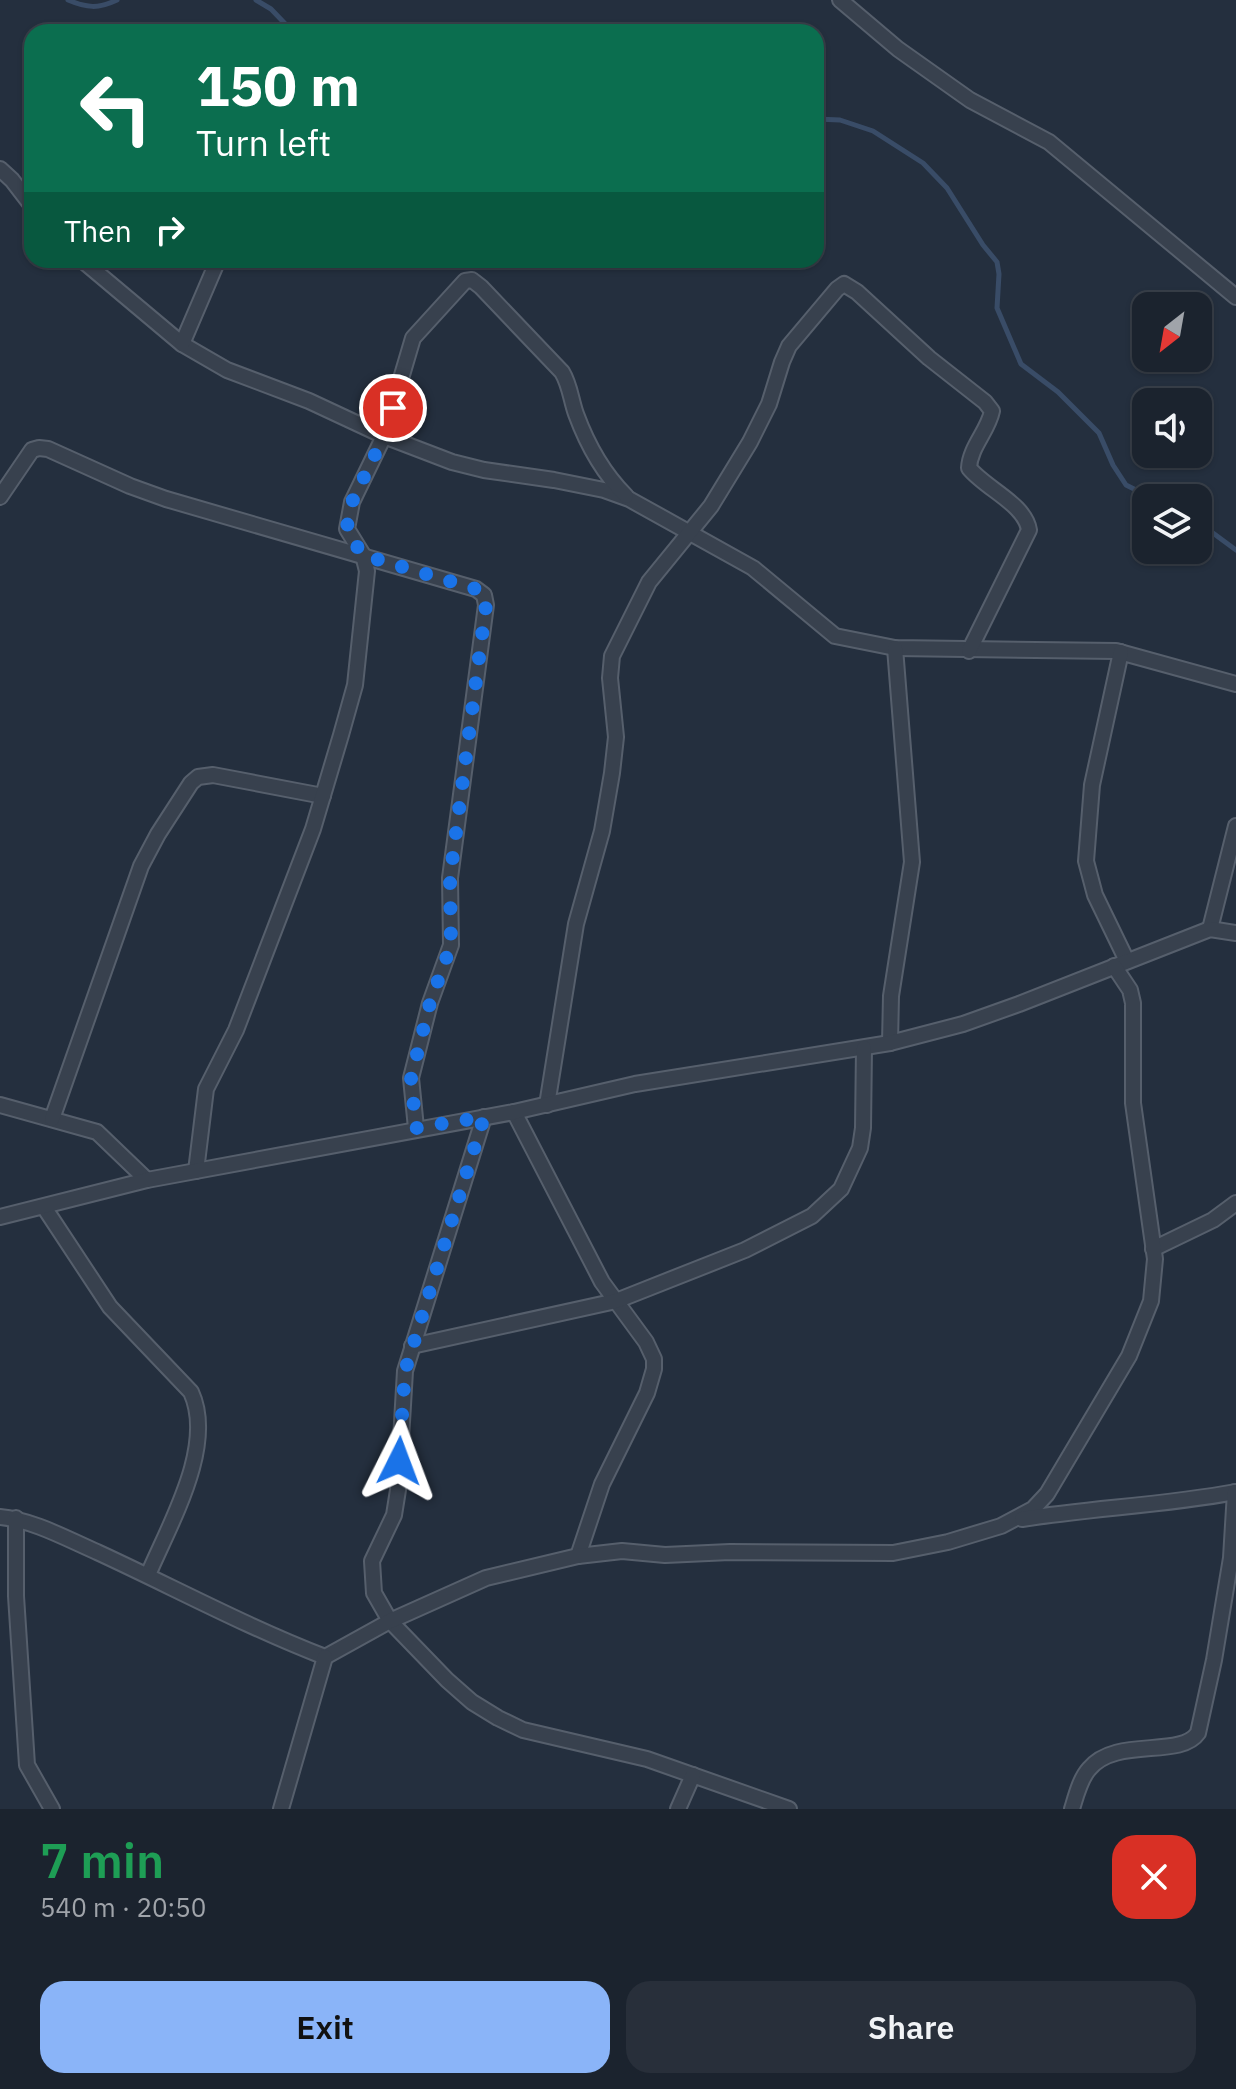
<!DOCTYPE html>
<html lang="en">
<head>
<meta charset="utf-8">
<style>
	:root { --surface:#1b232e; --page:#282f3a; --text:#f1f3f6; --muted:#a0a4aa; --line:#39404a; --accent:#8ab4f8 }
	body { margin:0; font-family:"IBM Plex Sans",sans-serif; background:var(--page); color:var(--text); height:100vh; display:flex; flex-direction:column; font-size:30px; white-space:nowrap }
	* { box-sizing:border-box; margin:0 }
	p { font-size:26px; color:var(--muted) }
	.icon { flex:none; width:44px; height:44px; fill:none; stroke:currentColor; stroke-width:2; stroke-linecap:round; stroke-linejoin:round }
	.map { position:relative; height:1809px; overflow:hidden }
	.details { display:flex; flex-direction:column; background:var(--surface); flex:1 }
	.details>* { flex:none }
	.guide { position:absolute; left:24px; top:24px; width:800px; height:244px; border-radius:24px; box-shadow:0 2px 6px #0004,0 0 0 2px var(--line); background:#0b6e4f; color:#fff; overflow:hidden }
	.needle { width:52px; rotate:211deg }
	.fabs { position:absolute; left:1132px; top:292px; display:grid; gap:16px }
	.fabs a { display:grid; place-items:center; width:80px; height:80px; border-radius:16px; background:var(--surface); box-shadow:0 2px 6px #0004,0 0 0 2px var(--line); font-size:40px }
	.pin { position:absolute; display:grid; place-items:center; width:68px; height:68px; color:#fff; margin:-34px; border:4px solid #fff; border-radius:50%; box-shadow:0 2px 8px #0007 }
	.me { position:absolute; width:88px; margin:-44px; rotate:3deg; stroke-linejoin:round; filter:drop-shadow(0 0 6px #0008) }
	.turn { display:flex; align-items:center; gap:28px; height:168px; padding:0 40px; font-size:36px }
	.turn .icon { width:104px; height:104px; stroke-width:2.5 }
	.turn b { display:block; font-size:56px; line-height:68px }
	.then { display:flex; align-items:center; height:76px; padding:0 40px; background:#0003; gap:16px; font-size:30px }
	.round { display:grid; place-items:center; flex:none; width:84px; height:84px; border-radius:24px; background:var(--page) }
	.head { display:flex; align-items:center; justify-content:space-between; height:136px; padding:0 40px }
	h1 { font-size:48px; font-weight:600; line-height:60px; color:#1e9e55 }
	.cta { display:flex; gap:16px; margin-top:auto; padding:16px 40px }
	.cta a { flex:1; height:92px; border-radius:24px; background:var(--accent); color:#111; font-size:32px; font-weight:600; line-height:92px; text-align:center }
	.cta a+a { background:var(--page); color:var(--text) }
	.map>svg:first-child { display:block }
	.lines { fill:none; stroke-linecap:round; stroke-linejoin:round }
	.stream { stroke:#394c67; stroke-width:5 }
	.street-casing { stroke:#565f6c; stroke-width:18 }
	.street { stroke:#38414e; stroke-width:14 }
	.route { stroke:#1a73e8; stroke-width:14; stroke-dasharray:0 25.2 }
</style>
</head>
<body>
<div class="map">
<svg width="1236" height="1809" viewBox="0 0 1236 1809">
	<rect width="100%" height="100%" fill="#242f3e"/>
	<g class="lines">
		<g class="stream">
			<path d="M68 0C87 8 98 9 117 0"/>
			<path d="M256 0 271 9 293 32"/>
			<path d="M816 119 840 120 873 131 923 163 947 188 983 245 997 262 999 274 997 308 1021 364 1058 392 1099 433 1113 465 1126 485 1152 498"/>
			<path d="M1198 522 1236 550"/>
		</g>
		<g class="street-casing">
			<g id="street">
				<path d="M840 0 898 49 970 100 1049 142 1236 297"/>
				<path d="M0 169 12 180 32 206"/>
				<path d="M82 260 182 344 227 370 309 401 384 436 452 462 484 470 554 480 604 490 629 499 753 568 835 636 895 648 1116 651 1236 684"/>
				<path d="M182 344 218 260"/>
				<path d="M0 497 32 450 39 448 48 449 130 486 166 499 476 589 484 595 486 605 450 878 451 945 430 1003 411 1078 416 1128"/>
				<path d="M1121 652 1092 785 1086 861 1095 895 1127 961"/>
				<path d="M1210 929 1236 826"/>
				<path d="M890 1043 891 996 912 862 895 648"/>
				<path d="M0 1105 97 1132 147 1180"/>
				<path d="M547 1105 576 924 602 831 612 773 616 737 610 678 612 656 649 582 711 506 750 442 769 404 782 362 789 346 837 289 844 284 857 292 929 358 985 402 992 411C988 431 970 447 969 468 986 489 1025 504 1029 530L969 651"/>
				<path d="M514 1112 602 1282 646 1342 654 1359V1369L647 1393 602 1484 578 1556"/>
				<path d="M484 1117 405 1371 398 1490 394 1515 372 1561 374 1593 390 1621 447 1680 472 1702 498 1718 523 1730 647 1759 789 1809"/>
				<path d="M52 1119 141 866 158 834 191 783 198 777 213 775 323 796"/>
				<path d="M196 1171 206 1089 236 1030 313 829 341 735 355 685 367 571 363 555 347 529 352 502 384 436 413 338 465 281 472 280 481 287 562 372C570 385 571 400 576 414 587 444 604 474 626 496"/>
				<path d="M44 1207 110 1307 191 1392C216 1446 169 1525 148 1575"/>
				<path d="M0 1217 147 1180 514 1112 635 1084 890 1043 963 1024 1019 1004 1210 929 1236 933"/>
				<path d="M1153 1249 1213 1220 1236 1203"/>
				<path d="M412 1346 616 1301 745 1250 812 1216 841 1189 860 1148 863 1128 864 1048"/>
				<path d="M0 1517C33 1520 67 1539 97 1552 173 1587 247 1627 325 1657L390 1621 486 1578 578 1556 622 1551 665 1555 730 1552 893 1553 948 1542 1001 1526 1033 1509 1047 1494 1129 1356 1151 1301 1155 1259 1133 1103V1003L1130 990 1114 966"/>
				<path d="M16 1518V1596L27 1765 52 1809"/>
				<path d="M1022 1519C1094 1508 1165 1505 1236 1492"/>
				<path d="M281 1809 325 1657"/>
				<path d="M678 1809 693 1775"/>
				<path d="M1072 1809C1076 1796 1080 1779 1089 1769 1116 1736 1180 1759 1198 1733L1214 1660 1231 1558 1235 1492"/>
			</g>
		</g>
		<use href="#street" class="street"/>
	</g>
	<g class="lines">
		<path class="route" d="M393 408 384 436 352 502 347 522 349 535 363 555 476 589 484 595 486 605 450 878 451 945 430 1003 411 1078 416 1128 484 1117 405 1371 399 1461"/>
	</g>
</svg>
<div class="fabs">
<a><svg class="needle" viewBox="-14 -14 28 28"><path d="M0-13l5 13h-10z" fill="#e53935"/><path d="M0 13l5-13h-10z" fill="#a0a4aa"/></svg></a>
<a><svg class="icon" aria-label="sound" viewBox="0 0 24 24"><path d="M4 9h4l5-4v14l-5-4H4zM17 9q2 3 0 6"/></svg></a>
<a><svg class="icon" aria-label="layers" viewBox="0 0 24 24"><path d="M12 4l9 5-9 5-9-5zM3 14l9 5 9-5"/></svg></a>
</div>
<div class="pin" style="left:393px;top:408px;background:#d93025"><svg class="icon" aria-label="arrive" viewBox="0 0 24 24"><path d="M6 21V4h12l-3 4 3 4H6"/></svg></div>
<svg class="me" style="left:399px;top:1461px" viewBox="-20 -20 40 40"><path d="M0-17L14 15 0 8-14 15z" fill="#1a73e8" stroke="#fff" stroke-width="4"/></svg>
<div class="guide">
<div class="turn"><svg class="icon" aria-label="left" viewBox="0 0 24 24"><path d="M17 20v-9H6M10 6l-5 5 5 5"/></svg><div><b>150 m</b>Turn left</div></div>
<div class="then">Then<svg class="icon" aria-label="right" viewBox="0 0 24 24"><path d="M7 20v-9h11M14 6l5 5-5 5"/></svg></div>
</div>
</div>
<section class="details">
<div class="head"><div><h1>7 min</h1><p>540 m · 20:50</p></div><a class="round" style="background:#d93025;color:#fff"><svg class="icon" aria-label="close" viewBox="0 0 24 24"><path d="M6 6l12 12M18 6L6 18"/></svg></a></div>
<div class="cta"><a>Exit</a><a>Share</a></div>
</section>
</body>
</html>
